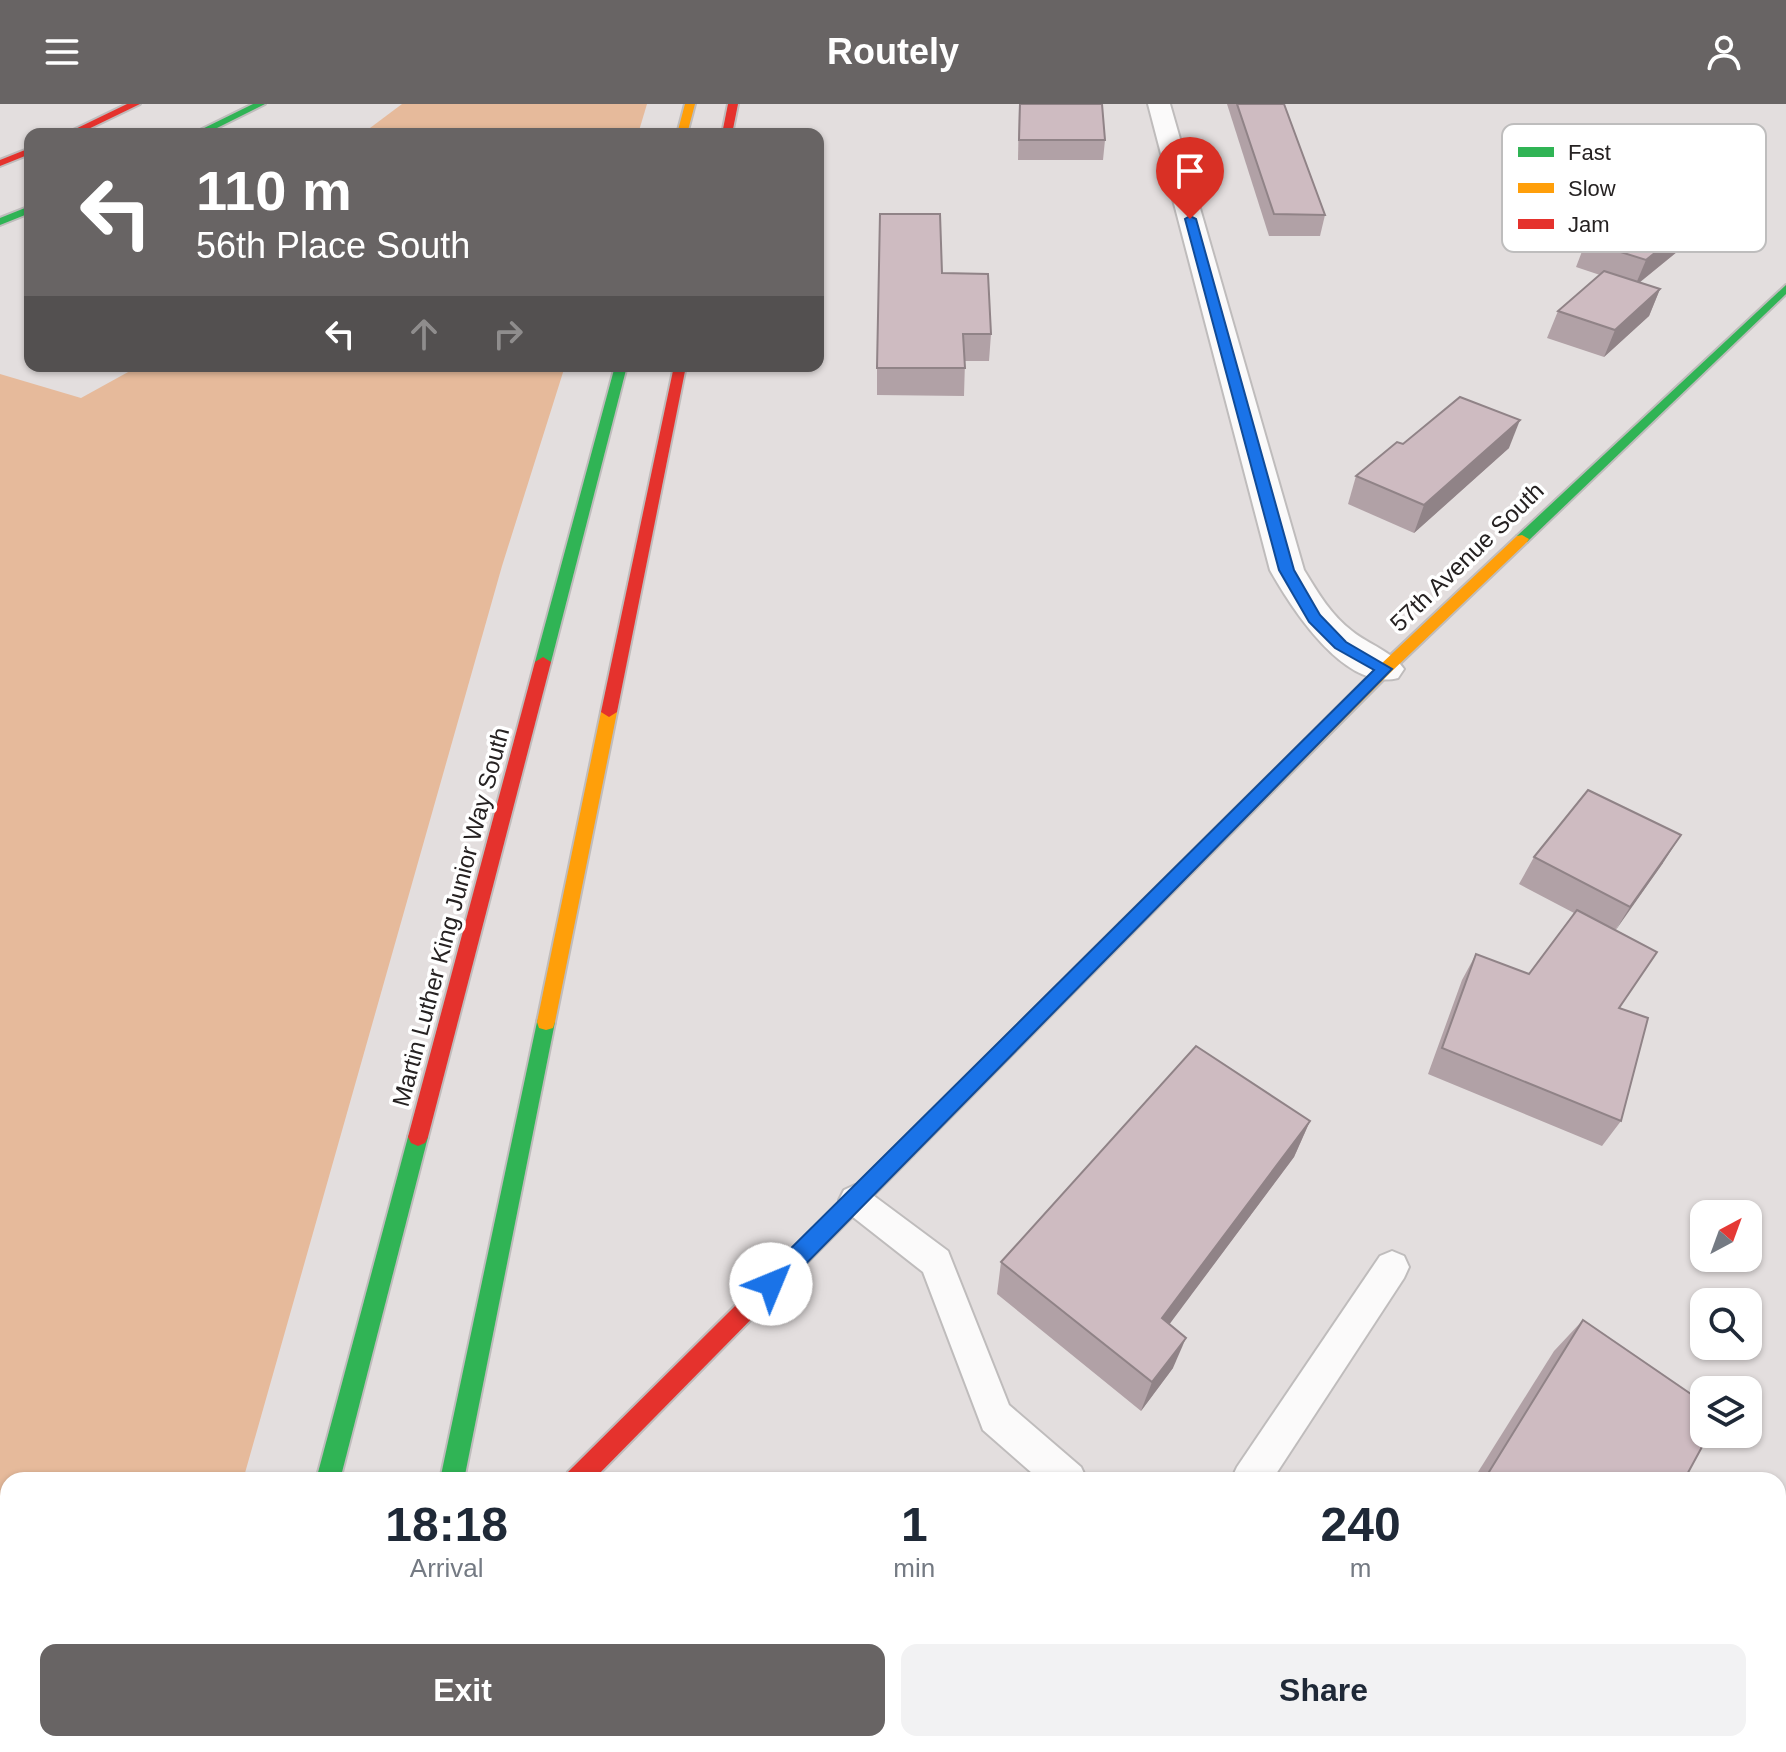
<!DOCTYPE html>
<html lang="en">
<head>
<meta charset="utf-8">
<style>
	:root { --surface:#fff; --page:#f2f2f3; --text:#1f2937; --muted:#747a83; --accent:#686464 }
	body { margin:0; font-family:Helvetica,sans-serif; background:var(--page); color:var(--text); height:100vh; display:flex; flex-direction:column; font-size:30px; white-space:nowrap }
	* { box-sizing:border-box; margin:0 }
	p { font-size:26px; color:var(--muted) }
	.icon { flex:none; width:44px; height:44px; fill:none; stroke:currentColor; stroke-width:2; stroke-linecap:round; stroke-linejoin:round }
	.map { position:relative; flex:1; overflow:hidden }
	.details { position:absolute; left:0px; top:1368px; width:1786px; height:280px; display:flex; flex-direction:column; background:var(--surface); border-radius:24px 24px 0 0; box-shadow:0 2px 6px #0004 }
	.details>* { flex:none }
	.hud { position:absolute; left:24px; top:24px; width:800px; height:244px; border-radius:16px; box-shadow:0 2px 6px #0004; background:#686464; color:#fff; overflow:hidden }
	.needle { width:52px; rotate:41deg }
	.fabs { position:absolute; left:1690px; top:1096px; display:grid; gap:16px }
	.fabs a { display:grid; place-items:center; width:72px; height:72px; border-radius:16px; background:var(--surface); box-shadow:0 2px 6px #0004; font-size:40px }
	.pin { position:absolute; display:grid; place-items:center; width:68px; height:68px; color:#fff; margin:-82px -34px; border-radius:50% 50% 50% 0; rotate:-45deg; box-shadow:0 0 8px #0007 }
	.pin .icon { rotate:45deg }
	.me { position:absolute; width:88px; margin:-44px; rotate:45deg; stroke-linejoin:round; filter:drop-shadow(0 0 6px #0008) }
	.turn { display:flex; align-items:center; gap:28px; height:168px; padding:0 40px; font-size:36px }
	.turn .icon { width:104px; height:104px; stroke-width:2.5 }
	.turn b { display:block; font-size:56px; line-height:68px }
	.lanes { display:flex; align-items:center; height:76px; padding:0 40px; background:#0003; justify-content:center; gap:40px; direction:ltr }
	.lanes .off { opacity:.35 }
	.eta { display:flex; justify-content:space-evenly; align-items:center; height:136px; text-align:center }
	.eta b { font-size:48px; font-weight:800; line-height:56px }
	.action { display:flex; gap:16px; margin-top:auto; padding:16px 40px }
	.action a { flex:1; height:92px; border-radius:16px; background:var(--accent); color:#fff; font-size:32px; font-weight:800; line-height:92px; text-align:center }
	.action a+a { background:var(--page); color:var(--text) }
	header { display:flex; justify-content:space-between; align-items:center; height:104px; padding:0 40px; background:var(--accent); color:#fff; font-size:36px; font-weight:800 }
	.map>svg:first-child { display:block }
	.forest { fill:#e6ba9b }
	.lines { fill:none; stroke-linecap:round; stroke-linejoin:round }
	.lane-casing { stroke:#bfbcbc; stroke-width:4 }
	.street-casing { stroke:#bfbcbc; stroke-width:4 }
	.fast-casing { stroke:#bfbcbc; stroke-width:4 }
	.slow-casing { stroke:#bfbcbc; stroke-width:4 }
	.jam-casing { stroke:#bfbcbc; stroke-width:4 }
	.lane { fill:#fbfafa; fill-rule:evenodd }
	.street { fill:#fbfafa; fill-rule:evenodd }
	.fast { fill:#30b455; fill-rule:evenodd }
	.slow { fill:#ff9f0a; fill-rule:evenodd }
	.jam { fill:#e5322d; fill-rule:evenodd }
	.wall { fill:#b1a1a6 }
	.shaded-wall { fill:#908387 }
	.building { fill:#cebbc1; stroke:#908387; stroke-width:2 }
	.route { fill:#1a73e8; stroke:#114b97; stroke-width:2 }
	.labels { text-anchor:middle; stroke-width:7; stroke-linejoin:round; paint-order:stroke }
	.street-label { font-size:24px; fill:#262222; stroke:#fff }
	.key { fill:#fff; stroke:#bebdbd; stroke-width:2 }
	.key-label { font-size:22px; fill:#262222 }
</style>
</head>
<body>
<header><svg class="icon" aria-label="menu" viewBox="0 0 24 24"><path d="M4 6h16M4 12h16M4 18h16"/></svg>Routely<svg class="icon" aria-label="person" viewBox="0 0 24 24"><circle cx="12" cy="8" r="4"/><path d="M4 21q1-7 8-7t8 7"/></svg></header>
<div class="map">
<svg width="1786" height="1648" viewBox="0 0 1786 1648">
	<rect width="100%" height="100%" fill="#e3dede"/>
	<g class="forest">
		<path d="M402 0H647L638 30H362Z"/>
		<path d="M139 262H565L502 462 243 1376H8V1640H168L166 1648H0V270L81 294Z"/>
	</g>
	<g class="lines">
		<g class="lane-casing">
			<g id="lane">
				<path d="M855 1081 866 1086 948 1147 1009 1301 1081 1363 1087 1376H1040L983 1326 923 1168 844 1106 839 1096 844 1086Z"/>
				<path d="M1392 1147 1404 1152 1409 1163 1404 1174 1272 1376H1231L1237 1363 1380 1152Z"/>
				<path d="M1263 1640H1306L1302 1648H1259Z"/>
			</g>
		</g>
		<g class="street-casing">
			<path id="street" d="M1148 0H1170L1304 466C1318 489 1331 511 1352 527 1368 540 1393 548 1404 565L1398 574C1345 588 1292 505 1270 466Z"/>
		</g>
		<g class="fast-casing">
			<g id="fast">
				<path d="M253 0H265L205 30H192Z"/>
				<path d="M30 102V109L0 121V114Z"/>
				<path d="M1786 181V190L1527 438H1517V432Z"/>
				<path d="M615 262H627L551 558 543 563 535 558Z"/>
				<path d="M1126 817 1132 819 1135 824 1132 829 913 1051 906 1054 899 1051 896 1045 899 1039 1120 819Z"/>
				<path d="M546 910 553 912 555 918 464 1376H440L537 918 539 912Z"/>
				<path d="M418 1024 425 1027 428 1033 340 1376H316L408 1033 411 1027Z"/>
				<path d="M245 1640H271L269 1648H243Z"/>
			</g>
		</g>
		<g class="slow-casing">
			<g id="slow">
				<path d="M685 0H695L687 30H677Z"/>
				<path d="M1522 431 1529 435 1527 438 1390 569 1132 829H1120L1117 824 1120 819 1380 561 1517 432Z"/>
				<path d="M609 603 617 608 555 918 553 924 546 926 539 924 537 918 601 608Z"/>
			</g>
		</g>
		<g class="jam-casing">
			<g id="jam">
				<path d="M127 0H140L78 30H65Z"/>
				<path d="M728 0H738L732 30H722Z"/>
				<path d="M30 44V50L0 62V56Z"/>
				<path d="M674 262H686L617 608 609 613 601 608Z"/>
				<path d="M543 553 551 558 428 1033 425 1039 418 1042 411 1039 408 1033 535 558Z"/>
				<path d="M906 1036 913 1039 916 1045 913 1051 593 1376H564L568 1368 899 1039Z"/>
				<path d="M386 1640H412L410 1648H384Z"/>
			</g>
		</g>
		<use href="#lane" class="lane"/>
		<use href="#street" class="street"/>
		<use href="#fast" class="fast"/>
		<use href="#slow" class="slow"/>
		<use href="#jam" class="jam"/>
	</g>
	<g class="wall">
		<path d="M1019 0H1102L1105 36 1103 56H1018Z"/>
		<path d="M1227 0H1284L1325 111 1320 132H1269Z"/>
		<path d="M1733 86 1721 112 1639 179 1660 185 1649 212 1604 253 1547 234 1558 207 1600 171 1576 163 1586 137Z"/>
		<path d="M942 169 991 230 989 257H965L964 292 877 291V264Z"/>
		<path d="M1403 340 1509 344 1414 429 1348 400 1356 372Z"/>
		<path d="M1534 753 1663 759 1615 826 1621 1017 1602 1042 1428 970 1462 876 1476 850 1529 870 1574 809 1519 780Z"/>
		<path d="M1310 1017 1294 1053 1169 1220 1173 1264 1141 1307 997 1190 1001 1158Z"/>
		<path d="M1583 1216 1684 1376H1473L1554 1247Z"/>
	</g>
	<g class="shaded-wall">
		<path d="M1733 86 1721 112 1635 182 1646 156Z"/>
		<path d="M1660 185 1649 212 1604 253 1615 226Z"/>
		<path d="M1520 316 1509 344 1414 429 1424 401Z"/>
		<path d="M1681 731 1663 759 1613 830 1630 803Z"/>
		<path d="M1310 1017 1294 1053 1151 1245 1162 1214Z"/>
		<path d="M1186 1234 1173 1264 1141 1307 1152 1278Z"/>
		<path d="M1035 1640H1038L1033 1648H1029Z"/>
	</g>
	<g class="building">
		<path d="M1020 0H1102L1105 36H1019Z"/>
		<path d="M1237 0H1284L1325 111 1274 110Z"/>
		<path d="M1672 68 1733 86 1646 156 1586 137Z"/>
		<path d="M880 110H940L942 169 988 170 991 230H963L965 264H877Z"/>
		<path d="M1604 167 1660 185 1615 226 1558 207Z"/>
		<path d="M1460 293 1520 316 1424 401 1356 372 1397 338 1403 340Z"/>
		<path d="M1588 686 1681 731 1630 803 1534 753Z"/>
		<path d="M1577 806 1657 848 1619 904 1648 914 1621 1017 1442 944 1476 850 1529 870Z"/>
		<path d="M1196 942 1310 1017 1162 1214 1186 1234 1152 1278 1001 1158Z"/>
		<path d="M1583 1216 1704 1299V1330H1709L1684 1376H1484Z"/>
		<path d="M828 1640H1035L1029 1648H822Z"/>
	</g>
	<path class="route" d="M1190 112 1196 115 1294 466 1320 511 1346 538 1392 565 779 1187 771 1190 763 1187 760 1180 763 1172 1374 566 1335 544 1309 518 1279 466 1185 115Z"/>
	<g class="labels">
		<g class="street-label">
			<text transform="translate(1467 453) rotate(-44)" y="8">57th Avenue South</text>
			<text transform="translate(451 813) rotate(-75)" y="8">Martin Luther King Junior Way South</text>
		</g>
	</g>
	<rect x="1502" y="20" width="264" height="128" rx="12" class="key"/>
	<rect x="1518" y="43" width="36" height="10" fill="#30b455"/>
	<rect x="1518" y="79" width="36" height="10" fill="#ff9f0a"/>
	<rect x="1518" y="115" width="36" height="10" fill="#e5322d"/>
	<g class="key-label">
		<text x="1568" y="56">Fast</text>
		<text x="1568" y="92">Slow</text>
		<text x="1568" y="128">Jam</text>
	</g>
</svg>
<div class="fabs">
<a><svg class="needle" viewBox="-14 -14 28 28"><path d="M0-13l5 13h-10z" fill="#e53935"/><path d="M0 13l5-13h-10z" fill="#747a83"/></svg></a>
<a><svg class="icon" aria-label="search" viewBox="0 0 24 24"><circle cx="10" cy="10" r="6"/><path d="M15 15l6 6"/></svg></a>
<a><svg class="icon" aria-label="layers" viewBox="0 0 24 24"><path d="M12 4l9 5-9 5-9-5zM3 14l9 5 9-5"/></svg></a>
</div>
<div class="pin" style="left:1190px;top:115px;background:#d93025"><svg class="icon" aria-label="arrive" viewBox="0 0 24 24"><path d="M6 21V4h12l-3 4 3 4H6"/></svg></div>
<svg class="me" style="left:771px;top:1180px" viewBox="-20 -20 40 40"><circle r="19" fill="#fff"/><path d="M0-13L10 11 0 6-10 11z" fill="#1a73e8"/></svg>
<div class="hud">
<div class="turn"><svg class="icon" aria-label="left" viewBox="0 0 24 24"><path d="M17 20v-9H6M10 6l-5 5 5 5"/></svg><div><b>110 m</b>56th Place South</div></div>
<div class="lanes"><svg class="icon" aria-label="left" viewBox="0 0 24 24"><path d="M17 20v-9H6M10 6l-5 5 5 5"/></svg><svg class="icon off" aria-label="ahead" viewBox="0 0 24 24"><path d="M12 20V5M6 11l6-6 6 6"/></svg><svg class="icon off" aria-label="right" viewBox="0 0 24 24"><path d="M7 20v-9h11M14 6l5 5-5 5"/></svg></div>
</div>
<section class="details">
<div class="eta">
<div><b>18:18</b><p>Arrival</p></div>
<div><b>1</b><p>min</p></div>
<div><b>240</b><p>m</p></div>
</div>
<div class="action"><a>Exit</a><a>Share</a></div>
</section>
</div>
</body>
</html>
